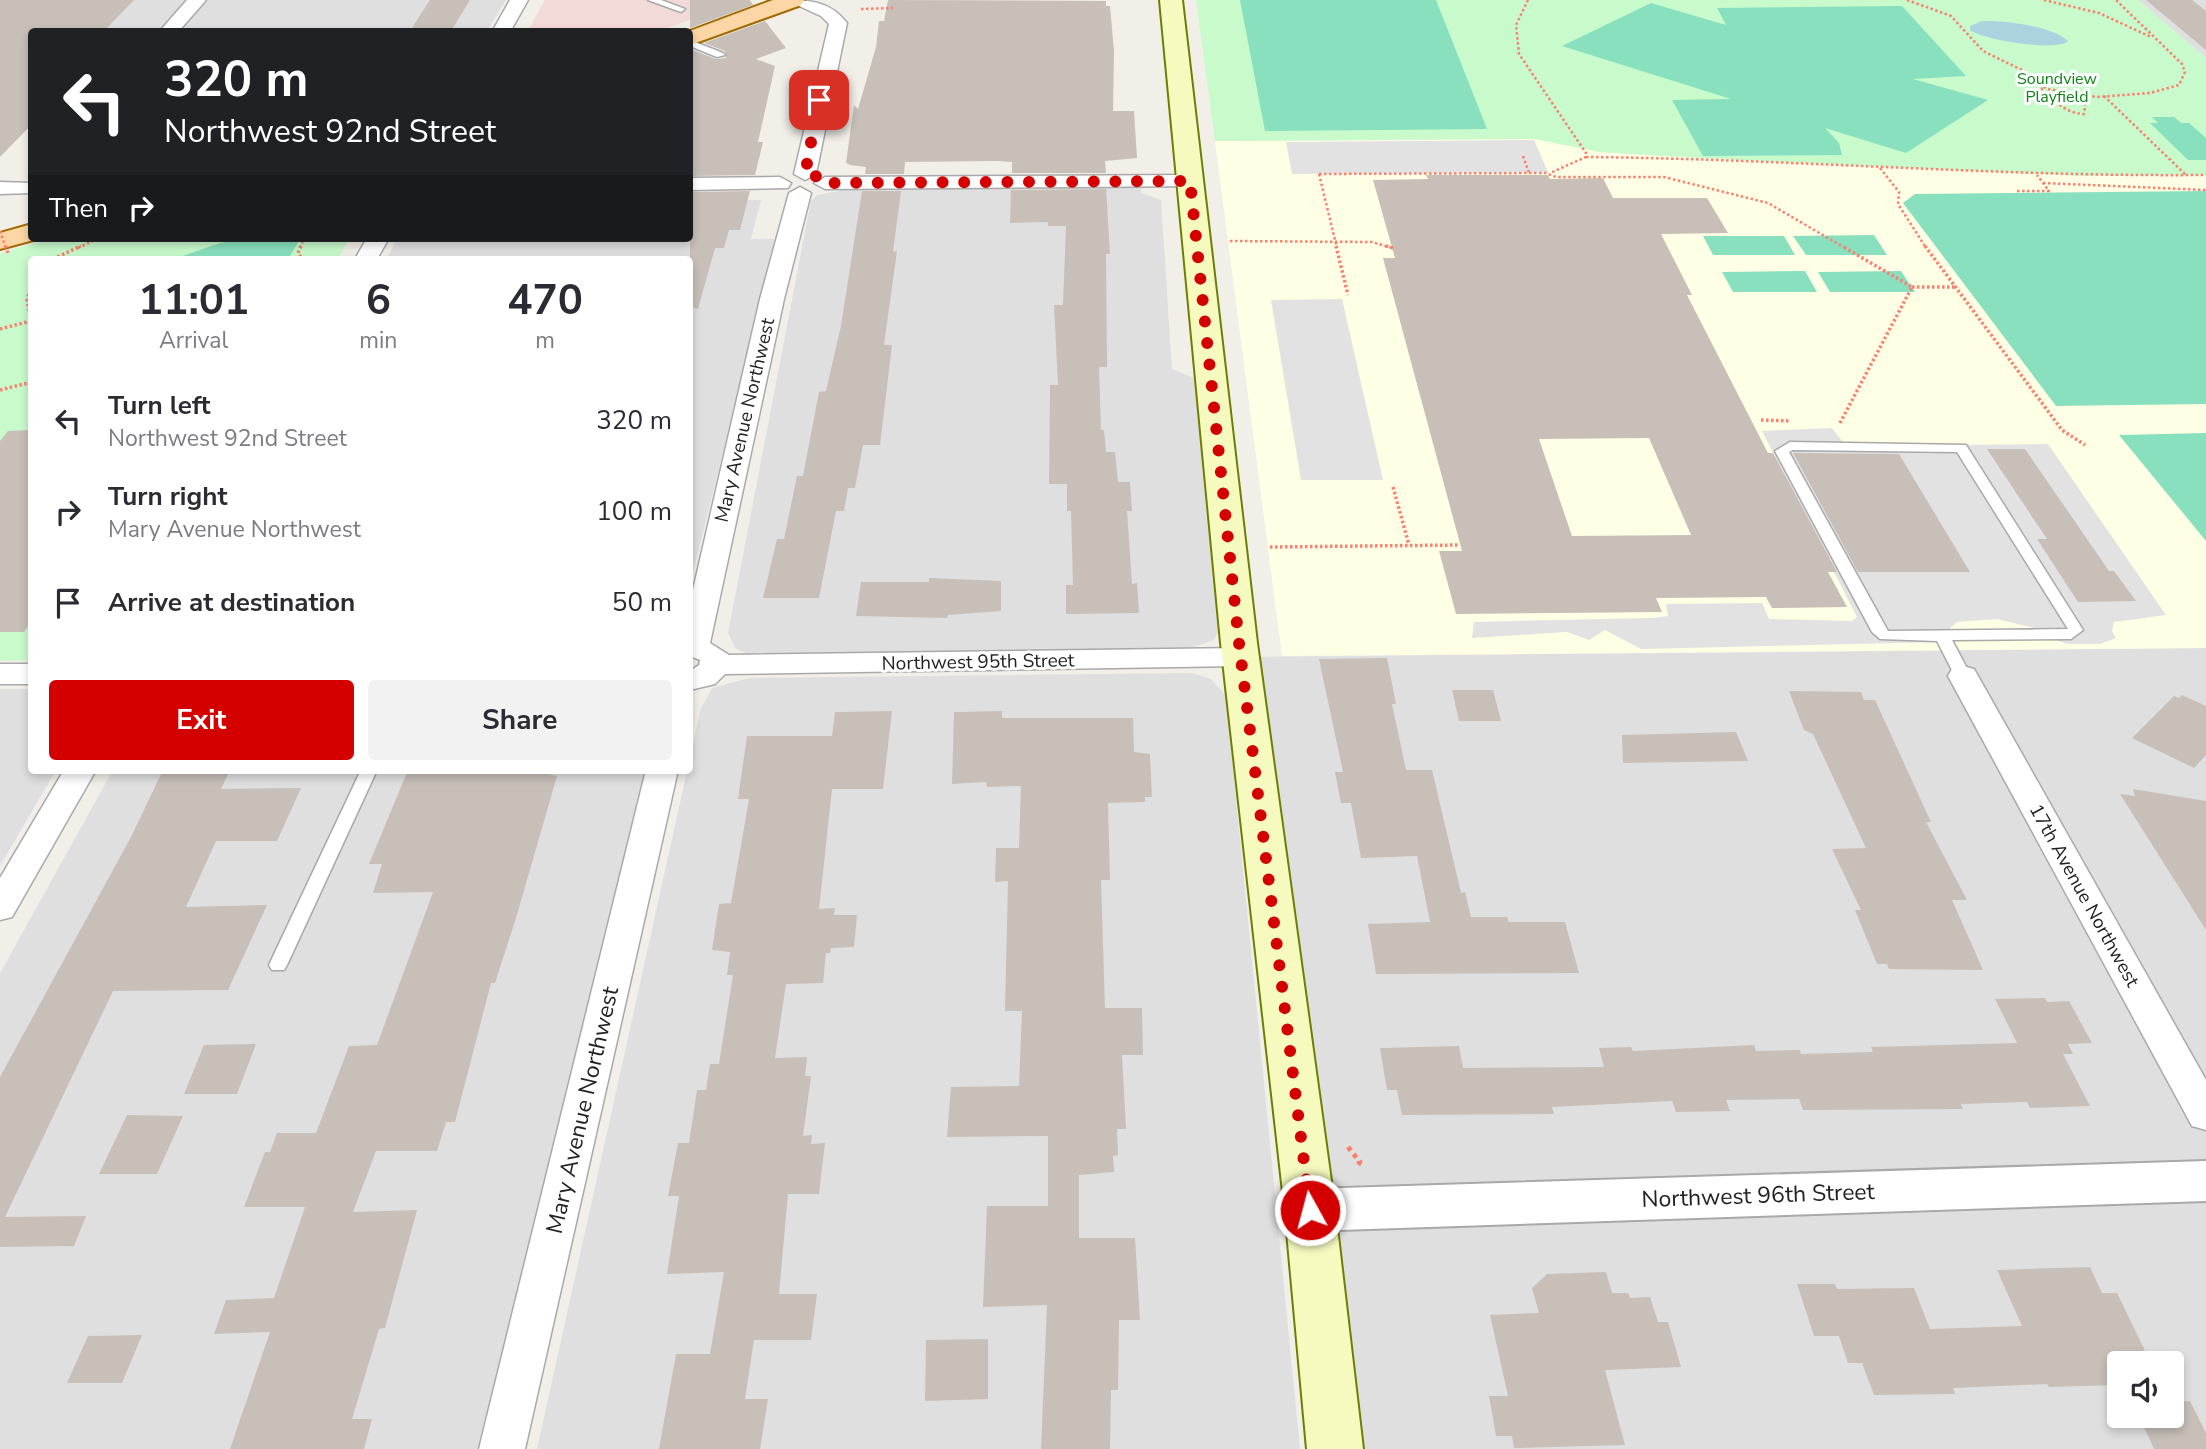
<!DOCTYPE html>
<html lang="en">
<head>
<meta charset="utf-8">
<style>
	:root { --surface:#fff; --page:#f2f2f3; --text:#2b2b33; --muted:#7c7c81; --accent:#d40000 }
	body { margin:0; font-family:"Nunito Sans",sans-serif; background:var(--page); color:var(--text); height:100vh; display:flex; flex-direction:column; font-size:26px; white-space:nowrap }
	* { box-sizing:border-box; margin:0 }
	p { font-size:23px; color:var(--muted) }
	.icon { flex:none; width:38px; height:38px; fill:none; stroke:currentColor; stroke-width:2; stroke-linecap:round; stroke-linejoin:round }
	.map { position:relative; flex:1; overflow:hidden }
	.panel { position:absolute; left:28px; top:256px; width:665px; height:518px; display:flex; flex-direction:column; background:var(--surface); border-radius:7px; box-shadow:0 4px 10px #0003 }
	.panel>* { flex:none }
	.top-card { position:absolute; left:28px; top:28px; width:665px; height:214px; border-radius:7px; box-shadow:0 4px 10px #0003; background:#202124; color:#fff; overflow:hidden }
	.controls { position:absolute; left:2107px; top:1351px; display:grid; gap:14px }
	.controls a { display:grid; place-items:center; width:77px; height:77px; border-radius:7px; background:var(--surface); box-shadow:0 4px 10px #0003; font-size:35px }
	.pin { position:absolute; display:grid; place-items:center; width:60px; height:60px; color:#fff; margin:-30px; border-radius:14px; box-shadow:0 4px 10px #0006 }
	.me { position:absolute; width:77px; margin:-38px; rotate:353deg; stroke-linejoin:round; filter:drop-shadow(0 0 5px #0008) }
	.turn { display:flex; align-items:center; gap:24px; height:147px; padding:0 21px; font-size:32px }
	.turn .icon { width:91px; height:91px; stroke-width:2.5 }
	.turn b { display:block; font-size:49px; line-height:60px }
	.then { display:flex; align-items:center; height:66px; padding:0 21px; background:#0003; gap:14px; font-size:26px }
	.eta { display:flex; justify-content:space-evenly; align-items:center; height:119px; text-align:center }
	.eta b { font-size:42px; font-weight:700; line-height:49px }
	.action { display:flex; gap:14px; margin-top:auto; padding:14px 21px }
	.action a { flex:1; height:80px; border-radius:7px; background:var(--accent); color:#fff; font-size:28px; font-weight:700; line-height:80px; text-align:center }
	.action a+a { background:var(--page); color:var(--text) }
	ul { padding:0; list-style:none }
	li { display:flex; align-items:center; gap:21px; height:91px; padding:0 21px }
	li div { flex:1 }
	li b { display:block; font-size:26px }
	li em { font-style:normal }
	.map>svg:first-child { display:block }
	.residential { fill:#e0dfdf; fill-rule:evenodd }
	.commercial { fill:#f2dad9 }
	.education { fill:#ffffe5 }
	.park { fill:#c8facc }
	.pitch { fill:#88e0be }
	.parking { fill:#e2e2e2 }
	.water { fill:#aad3df }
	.building { fill:#c7bfb8; fill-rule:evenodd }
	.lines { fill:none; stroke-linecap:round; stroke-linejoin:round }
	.service-casing { stroke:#a9a9a9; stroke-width:3 }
	.minor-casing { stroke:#a9a9a9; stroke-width:3 }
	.tertiary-casing { stroke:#a9a9a9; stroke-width:4 }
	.secondary-casing { stroke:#707d05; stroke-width:4 }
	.primary-casing { stroke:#a06b00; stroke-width:4 }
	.path-far2 { stroke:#fa8072; stroke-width:2.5; stroke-dasharray:2.5 2.5; stroke-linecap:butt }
	.path-far1 { stroke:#fa8072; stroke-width:3.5; stroke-dasharray:2.5 2.5; stroke-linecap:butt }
	.path { stroke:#fa8072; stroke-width:5; stroke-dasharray:4.5 4.5; stroke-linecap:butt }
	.service { fill:#fff; fill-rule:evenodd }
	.minor { fill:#fff; fill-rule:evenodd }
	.tertiary { fill:#fff; fill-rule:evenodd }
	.secondary { fill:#f7fabf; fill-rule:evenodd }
	.primary { fill:#fcd6a4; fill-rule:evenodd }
	.path-bridge-far1 { stroke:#fa8072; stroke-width:2.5; stroke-dasharray:2.5 2.5; stroke-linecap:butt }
	.path-bridge { stroke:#fa8072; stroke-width:3.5; stroke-dasharray:2.5 2.5; stroke-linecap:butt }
	.route { stroke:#d40000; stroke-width:12; stroke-dasharray:0 21.6 }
	.labels { text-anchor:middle; stroke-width:6; stroke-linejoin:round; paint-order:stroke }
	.far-park-label { font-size:16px; fill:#0c8416; stroke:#fff }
	.street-label { font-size:19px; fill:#222; stroke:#fff }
	.near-street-label { font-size:23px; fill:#222; stroke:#fff }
</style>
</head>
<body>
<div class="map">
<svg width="2206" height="1449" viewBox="0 0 2206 1449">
	<rect width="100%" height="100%" fill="#f2efe9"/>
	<g class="residential">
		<path d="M0 0H506L487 31 32 32Z"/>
		<path d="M2138 0H2206V58Z"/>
		<path d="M1141 187V193L1161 200 1172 369 1197 379 1221 626 1214 640 1188 649 750 655 735 648 728 633 811 201 817 195 843 190Z"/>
		<path d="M761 200 751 239H776L690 585V259H386L398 238H690V201Z"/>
		<path d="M2206 648V1449H1335L1241 657ZM2119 1363H2172V1416H2119Z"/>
		<path d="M1192 673 1211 679 1226 696 1300 1449H537L701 708 712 688 749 678Z"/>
		<path d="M0 689H31L32 770H56L0 866Z"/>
		<path d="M113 770H648L482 1449H0V973Z"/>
	</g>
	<path class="commercial" d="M545 0H747L659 31 527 32Z"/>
	<path class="education" d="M1536 139 1599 152 1699 158 2083 176 2206 175V648L1282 656 1215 141Z"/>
	<g class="park">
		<path d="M1196 0H2138L2206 58V175L2083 176 1699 158 1599 152 1535 139 1215 141Z"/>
		<path d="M55 238H350L338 259H32L31 660 0 661V253Z"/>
	</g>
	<g class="pitch">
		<path d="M1240 0H1436L1487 129 1265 131Z"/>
		<path d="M1651 3 1726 25 1717 8 1902 6 1966 76 1913 79 1988 100 1906 153 1825 128 1839 143 1842 155 1703 156 1672 100 1731 99 1562 46Z"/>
		<path d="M2152 117H2174L2181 123H2189L2206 138V160H2188L2150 123H2158Z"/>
		<path d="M2206 191V404L2056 406 1903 203 1915 194Z"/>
		<path d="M1874 235 1887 255H1806L1793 236Z"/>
		<path d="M1703 236H1784L1795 255H1713Z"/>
		<path d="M248 238 299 241 288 259H174L220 243Z"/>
		<path d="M1805 271 1817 292H1733L1722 272Z"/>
		<path d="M1901 271 1915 292H1830L1818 272Z"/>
		<path d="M2206 433V541L2119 435Z"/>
	</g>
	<g class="parking">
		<path d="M1534 140 1548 172 1292 174 1286 142Z"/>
		<path d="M1342 299 1383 480H1301L1271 300Z"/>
		<path d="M1832 428 1846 446 2048 444 2166 615 2114 622 2112 631 2116 638 2100 644H2068L2047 638 2034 628 1997 619 1957 622 1950 628 1957 634 1943 642 1641 649 1605 630 1589 640 1567 632 1472 638 1474 622 1651 618 1668 616 1666 604 1762 603 1769 619 1852 621 1857 617 1762 431Z"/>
	</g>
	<path class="water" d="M1982 21C2003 20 2052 26 2068 41 2058 52 1983 40 1970 30V26Z"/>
	<g class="building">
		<path d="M0 0H134L103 32H32V124L0 157Z"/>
		<path d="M430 0H470L451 31H410Z"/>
		<path d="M690 0H750L753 5 690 28Z"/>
		<path d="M888 0 1106 1V6H1110L1114 51 1113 111H1134L1137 158 1105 161 1106 173H1012V162L998 161 905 162 904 174H865L866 167 850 165 846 163 854 105 858 109 876 47 879 21H884Z"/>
		<path d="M2146 0H2192L2206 11V50Z"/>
		<path d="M765 21 786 48 756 59 775 66 758 142H763L755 175 690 176V49L716 59 726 58 725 51 704 43Z"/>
		<path d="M1426 175H1548L1550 179 1603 178 1613 198H1707L1728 233 1661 234 1692 295H1687L1768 453H1773L1837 572H1828L1847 607 1772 608 1766 597 1656 598 1662 612 1456 614 1439 551H1462L1383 258H1395L1373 180 1428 179ZM1649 438 1691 535 1572 536 1539 439Z"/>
		<path d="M1106 189 1110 254H1106L1107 367H1099L1101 430H1104L1106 452H1115L1118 482H1130L1132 511H1127L1132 584 1137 583 1139 613 1066 614V585H1073L1071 511H1067V484H1049L1050 385H1058L1054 305H1063L1066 226H1048V222L1010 223 1011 190Z"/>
		<path d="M750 191 740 230H729L724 248H715L698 309 690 307V192Z"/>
		<path d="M862 191H901L893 252 897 251 884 345H892L880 445H863L855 488H848L844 511H836L819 598H763L777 539H784L797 476H803L819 392 826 391 841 326Z"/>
		<path d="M32 430V620L24 632H0V441L8 431Z"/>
		<path d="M1987 449H2025L2109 571H2114L2136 601 2078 602 2037 539H2047Z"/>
		<path d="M1793 453 1899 454 1970 572H1858Z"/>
		<path d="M929 578 1001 581V611L948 615 947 618 856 616 861 582H929Z"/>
		<path d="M1387 658 1396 704H1392L1406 770H1432L1461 893 1465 892 1471 917H1507L1509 922H1565L1579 973 1376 974 1368 924 1430 922 1417 856 1361 858 1351 803H1341L1335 772H1343L1319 659Z"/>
		<path d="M1452 690H1493L1501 721H1459Z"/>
		<path d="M1789 691 1861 692 1864 700H1875L1931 822H1926L1967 900H1952L1983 970 1889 969 1887 964H1877L1855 910H1861L1832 849 1866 848 1813 734 1804 730Z"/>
		<path d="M2182 695 2206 706V755L2194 768 2132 738 2174 696 2179 698Z"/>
		<path d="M892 711 883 789H832L819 909 835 908 834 915H857L854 947 831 948 830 953H826L823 983 786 984 775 1058 807 1057 805 1076H811L803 1136 812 1135 811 1144 825 1143 819 1194H788L779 1294H817L811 1340H754L745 1399H768L760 1449H659L676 1354H710L724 1272 667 1274 679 1196H668L678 1143H689L697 1090H706L710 1064H719L733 975H727L730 952 712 950 719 904 731 903 749 799H738L747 736H832L835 712Z"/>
		<path d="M1002 711V718H1133L1134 752 1150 754 1152 797H1145V802L1108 803 1110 880H1101L1105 1008H1142L1143 1055H1122L1126 1129H1117L1118 1155 1113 1156 1114 1172 1079 1175V1238H1135L1140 1320H1119L1118 1390H1111L1110 1449H1041L1047 1305 983 1307 987 1206H1048V1136L947 1137 951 1087 1019 1086 1022 1011H1005L1008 881 995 882 996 848H1019L1021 786 987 787 986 782 952 784 954 712Z"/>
		<path d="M1736 732 1748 761 1623 763 1622 735Z"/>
		<path d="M163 770H230L221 789 301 788 277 841H216L186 907 267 905 228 990 113 991 5 1217 86 1216 74 1246 0 1247V1077L131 837Z"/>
		<path d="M408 770H552L551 775 557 776 516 918 495 983H491L455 1122H446L437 1151H376L353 1212 417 1210 385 1328 379 1329 352 1419H372L364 1449H230L270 1332 214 1334 226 1300 274 1298 305 1207H244L265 1152H270L277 1133H316L349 1046 377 1045 433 892 373 893 382 864H369Z"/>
		<path d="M2133 789 2206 801V930L2120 794 2135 796Z"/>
		<path d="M2045 998 2047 1002 2069 1001 2092 1043 2068 1044 2073 1054H2063L2090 1106 2030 1108 2027 1102 1961 1104 1963 1109 1803 1110 1799 1099 1726 1100 1730 1111 1676 1112 1672 1101 1552 1107 1554 1114 1402 1115 1397 1090H1387L1380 1048 1459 1046 1463 1068 1604 1067 1599 1048 1631 1047 1633 1051 1754 1045 1756 1051 1800 1050 1801 1054 1873 1052 1871 1047 2017 1043 1995 999Z"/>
		<path d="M256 1044 237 1094H184L204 1045Z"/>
		<path d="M127 1115 183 1116 157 1174H99Z"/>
		<path d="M2090 1267 2102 1293H2117L2151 1363H2119V1385L2049 1387 2047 1384 1953 1388 1955 1394 1874 1395 1862 1363H1848L1839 1336H1814L1797 1284H1835L1837 1289 1914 1288 1930 1329 2022 1326 1997 1270Z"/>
		<path d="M1606 1272 1612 1293H1628L1630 1298 1650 1297 1658 1322H1668L1681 1367 1605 1370 1625 1445 1514 1448 1512 1436H1496L1489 1396H1508L1490 1315 1539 1313 1532 1288 1547 1274Z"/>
		<path d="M142 1335 122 1383H67L88 1336Z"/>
		<path d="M988 1339V1399L925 1401 926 1340Z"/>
		<path d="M2190 1401 2206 1433V1449H2154L2139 1416H2172V1402Z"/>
	</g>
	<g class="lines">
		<g class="service-casing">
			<g id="service">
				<path d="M648 0H661L685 9 681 12Z"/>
				<path d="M690 40 723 53 725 55 717 57 690 46Z"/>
				<path d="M1790 442 1966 445 2083 630 2071 639 1952 640 1971 676 1963 681 1955 676 1937 641 1880 639 1872 632 1775 451ZM1793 450 1957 452 2068 629 1888 631 1789 452Z"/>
				<path d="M361 770H377L287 965 284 970H272L269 965Z"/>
			</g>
		</g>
		<g class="minor-casing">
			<g id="minor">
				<path d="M187 0H206L178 32H159Z"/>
				<path d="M510 0H528L510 32H492Z"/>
				<path d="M786 0C811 0 831 2 847 23L816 174 805 180 794 174 829 24 821 16Z"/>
				<path d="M1190 175 1198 176 1201 181 1198 186 825 189 814 183 825 177Z"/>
				<path d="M780 177 791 183 788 188 690 190V178Z"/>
				<path d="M0 182 32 183V193L0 194Z"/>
				<path d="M800 187 811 193 784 299 710 643 729 655 1241 648 1252 650 1256 657 1252 664 1241 666 725 674 715 684 690 690V671L699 665 700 660 690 656V603L760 299 789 193Z"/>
				<path d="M367 238H389L377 259H355Z"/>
				<rect x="0" y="664" width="32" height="20"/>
				<path d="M1963 666 1974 669 1978 676 2206 1080V1130L2192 1126 1948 676 1952 669Z"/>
				<path d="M64 770H96L12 917 0 920V878Z"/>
				<path d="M646 770H678L525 1449H479Z"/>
			</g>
		</g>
		<g class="tertiary-casing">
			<path id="tertiary" d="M2206 1161V1201L1310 1231 1292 1225 1285 1210 1292 1195 1310 1189Z"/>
		</g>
		<g class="secondary-casing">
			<path id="secondary" d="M1160 0H1182L1257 643 1335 1210 1363 1449H1307L1285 1210 1221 643Z"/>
		</g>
		<g class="primary-casing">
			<g id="primary">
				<path d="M773 0H804L801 5 690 45V32H687Z"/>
				<path d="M32 224V238H41L0 249V233Z"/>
			</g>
		</g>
		<g class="path-far2">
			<path d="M1528 0 1516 25 1519 54 1586 153V157L1550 173"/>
			<path d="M1907 0 1951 16 1983 51 2024 71 2047 89 2097 97 2150 93 2179 85 2185 72 2182 64 2116 0"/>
			<path d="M2044 0 2099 13 2151 37"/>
			<path d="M861 9 893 8"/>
			<path d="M2041 88C2054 101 2065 113 2084 114L2086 97"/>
			<path d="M2104 96 2186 175"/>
			<path d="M1523 156 1529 173"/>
			<path d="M1586 157C1793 159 1999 177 2206 175"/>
			<path d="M1880 168 1899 192 1898 204 1926 248"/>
			<path d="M1319 174 1546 173 1556 177H1664L1768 203 1845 248"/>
			<path d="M1319 174 1337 248"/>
			<path d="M2043 183 2206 190"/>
			<path d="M2017 191H2049L2037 175"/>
			<path d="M1230 241 1372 242 1392 248"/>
			<path d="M78 248 99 238"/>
			<path d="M300 248 304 238"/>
		</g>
		<g class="path-far1">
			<path d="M301 246 298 253 302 259"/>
			<path d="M1336 246 1348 295"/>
			<path d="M1386 246 1393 248"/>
			<path d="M1925 246 2062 430 2085 445"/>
			<path d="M53 259 81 246"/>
			<path d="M1912 287H1955"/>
			<path d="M31 321 27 300 32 283"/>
			<path d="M0 329 31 321"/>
			<path d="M0 390 32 382"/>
			<path d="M1761 420 1791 421"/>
			<path d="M1840 423 1912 287 1842 246"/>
			<path d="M1393 487 1409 545"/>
			<path d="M1270 547 1460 545"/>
		</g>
		<path class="path" d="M1348 1147 1360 1162 1356 1167"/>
		<use href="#service" class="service"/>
		<use href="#minor" class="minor"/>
		<use href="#tertiary" class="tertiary"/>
		<use href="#secondary" class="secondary"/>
		<use href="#primary" class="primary"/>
		<path class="path-bridge-far1" d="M0 231 6 248"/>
		<path class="path-bridge" d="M5 246 8 253"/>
	</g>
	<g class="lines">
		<path class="route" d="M819 100 805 174 820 177 825 183 1190 181 1239 643 1310 1210"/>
	</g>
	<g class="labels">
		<g class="far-park-label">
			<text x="2057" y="84">Soundview<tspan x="2057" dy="18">Playfield</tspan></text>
		</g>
		<g class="street-label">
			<text transform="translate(744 420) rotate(-77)" y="7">Mary Avenue Northwest</text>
			<text transform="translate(978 661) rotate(-1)" y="7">Northwest 95th Street</text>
			<text transform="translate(2085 895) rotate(61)" y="7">17th Avenue Northwest</text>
		</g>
		<g class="near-street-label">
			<text transform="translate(582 1110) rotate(-77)" y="8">Mary Avenue Northwest</text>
			<text transform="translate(1758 1195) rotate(-2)" y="8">Northwest 96th Street</text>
		</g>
	</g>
</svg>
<div class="controls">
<a><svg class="icon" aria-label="sound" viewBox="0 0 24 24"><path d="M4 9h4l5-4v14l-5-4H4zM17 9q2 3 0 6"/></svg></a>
</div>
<div class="pin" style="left:819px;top:100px;background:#d93025"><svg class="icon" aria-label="arrive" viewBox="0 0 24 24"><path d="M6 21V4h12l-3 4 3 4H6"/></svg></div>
<svg class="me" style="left:1310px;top:1210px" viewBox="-20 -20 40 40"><circle r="17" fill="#d40000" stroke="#fff" stroke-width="3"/><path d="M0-11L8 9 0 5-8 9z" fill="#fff"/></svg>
<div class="top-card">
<div class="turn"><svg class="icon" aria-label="left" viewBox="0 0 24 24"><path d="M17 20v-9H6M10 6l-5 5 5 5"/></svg><div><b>320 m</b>Northwest 92nd Street</div></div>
<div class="then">Then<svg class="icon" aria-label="right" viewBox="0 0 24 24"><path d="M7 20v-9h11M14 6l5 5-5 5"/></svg></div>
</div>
<section class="panel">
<div class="eta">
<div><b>11:01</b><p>Arrival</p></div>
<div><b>6</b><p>min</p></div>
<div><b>470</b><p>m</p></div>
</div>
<ul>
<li><svg class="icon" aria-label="left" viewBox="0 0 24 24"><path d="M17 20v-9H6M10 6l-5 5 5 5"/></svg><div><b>Turn left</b><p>Northwest 92nd Street</p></div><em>320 m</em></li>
<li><svg class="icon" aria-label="right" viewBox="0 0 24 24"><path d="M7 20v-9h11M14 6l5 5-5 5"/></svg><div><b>Turn right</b><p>Mary Avenue Northwest</p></div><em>100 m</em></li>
<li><svg class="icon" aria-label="arrive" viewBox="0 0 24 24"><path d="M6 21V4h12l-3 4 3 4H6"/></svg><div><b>Arrive at destination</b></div><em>50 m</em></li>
</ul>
<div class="action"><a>Exit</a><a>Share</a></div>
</section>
</div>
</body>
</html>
